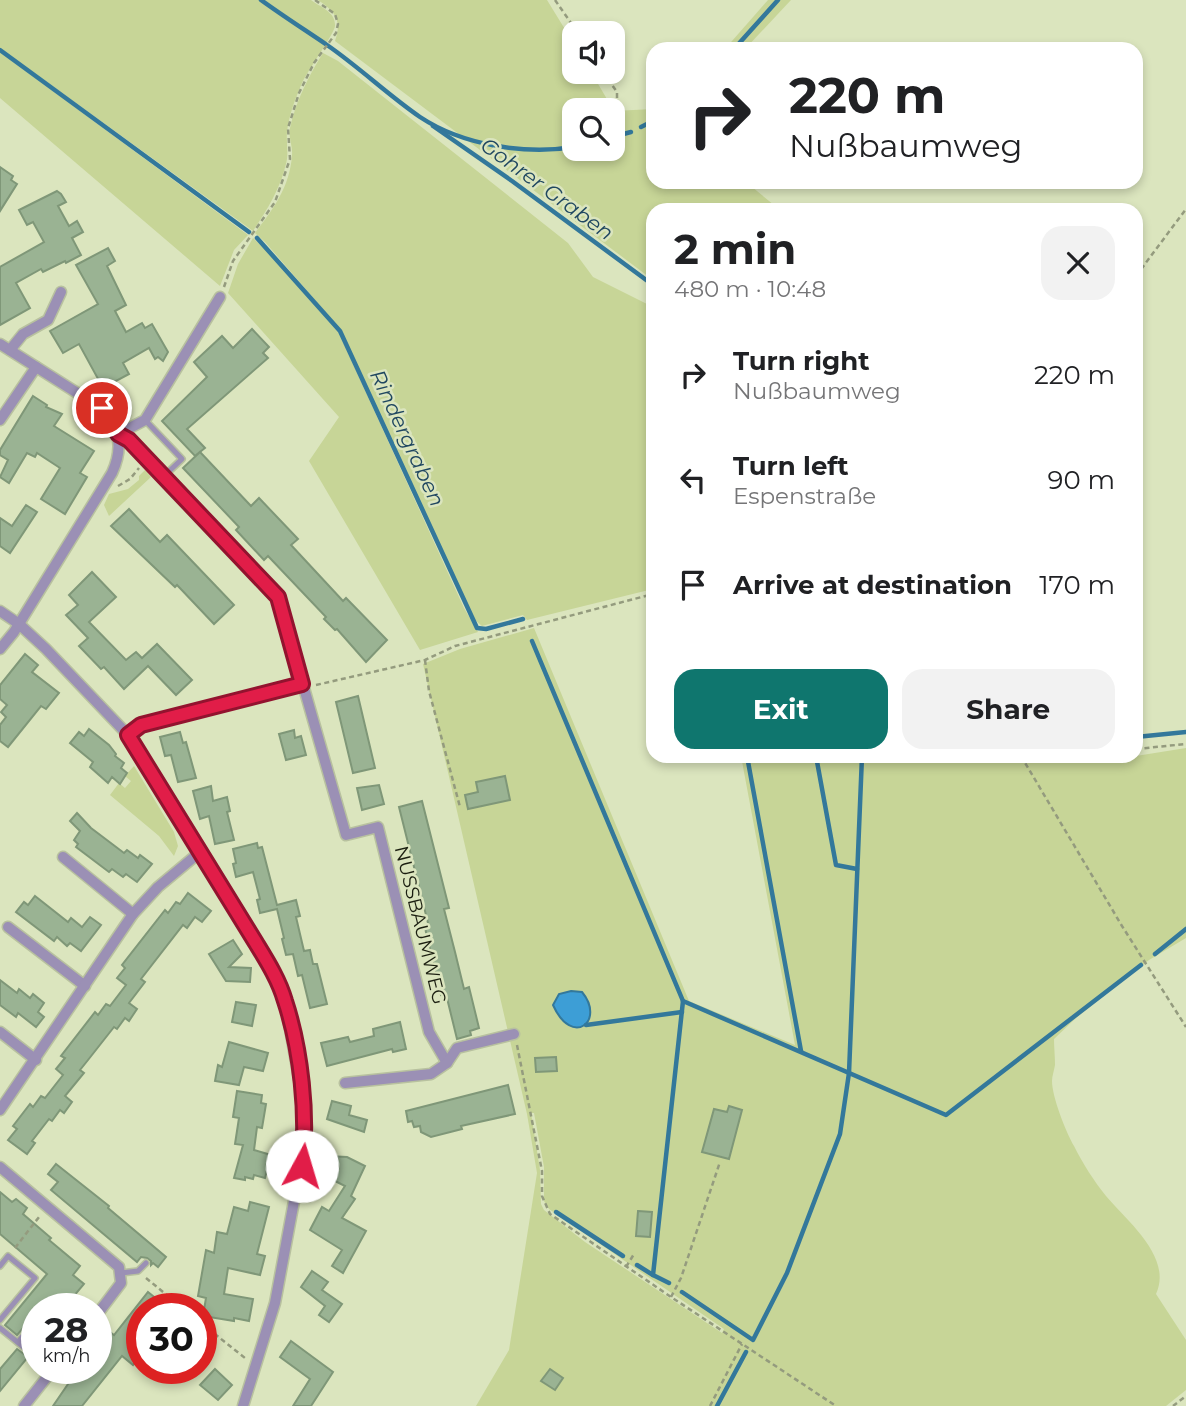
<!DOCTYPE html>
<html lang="en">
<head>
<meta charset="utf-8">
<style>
	:root { --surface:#fff; --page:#f2f2f2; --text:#202124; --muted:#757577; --accent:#0f766e }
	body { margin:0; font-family:Montserrat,sans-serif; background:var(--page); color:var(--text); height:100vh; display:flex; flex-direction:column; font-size:26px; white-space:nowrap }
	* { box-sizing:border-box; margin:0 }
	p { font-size:23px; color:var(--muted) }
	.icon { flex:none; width:38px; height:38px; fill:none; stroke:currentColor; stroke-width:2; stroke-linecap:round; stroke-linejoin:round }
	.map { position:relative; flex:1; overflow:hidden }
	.drawer { position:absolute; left:646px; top:203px; width:497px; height:560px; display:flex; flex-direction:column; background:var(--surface); border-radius:21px; box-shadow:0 4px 10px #0003 }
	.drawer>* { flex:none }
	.banner { position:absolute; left:646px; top:42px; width:497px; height:147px; border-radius:21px; box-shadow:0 4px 10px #0003; background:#fff; color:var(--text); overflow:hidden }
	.fabs { position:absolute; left:562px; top:21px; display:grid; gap:14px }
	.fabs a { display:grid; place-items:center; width:63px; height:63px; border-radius:14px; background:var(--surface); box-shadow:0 4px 10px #0003; font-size:35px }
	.speed { position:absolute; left:21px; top:1293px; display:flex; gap:14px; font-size:35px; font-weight:700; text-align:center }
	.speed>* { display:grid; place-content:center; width:91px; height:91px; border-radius:50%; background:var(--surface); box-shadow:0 4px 10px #0003; line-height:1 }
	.speed small { font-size:18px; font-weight:400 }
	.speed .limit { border:10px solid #d22; background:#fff; color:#111 }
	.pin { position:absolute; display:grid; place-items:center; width:60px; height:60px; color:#fff; margin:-30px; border:4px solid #fff; border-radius:50%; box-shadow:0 2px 7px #0007 }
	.me { position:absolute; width:77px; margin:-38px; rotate:6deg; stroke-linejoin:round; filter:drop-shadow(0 0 5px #0008) }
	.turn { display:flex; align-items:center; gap:24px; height:147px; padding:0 28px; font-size:32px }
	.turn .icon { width:91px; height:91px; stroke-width:2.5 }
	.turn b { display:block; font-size:49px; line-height:60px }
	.round { display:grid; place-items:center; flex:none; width:74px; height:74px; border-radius:21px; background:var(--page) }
	.summary { display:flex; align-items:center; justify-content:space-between; height:119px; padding:0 28px }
	h1 { font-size:42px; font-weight:700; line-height:52px }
	.cta { display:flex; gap:14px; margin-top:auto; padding:14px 28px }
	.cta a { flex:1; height:80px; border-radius:21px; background:var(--accent); color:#fff; font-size:28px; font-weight:700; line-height:80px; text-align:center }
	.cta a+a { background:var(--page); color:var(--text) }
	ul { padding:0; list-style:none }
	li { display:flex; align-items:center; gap:21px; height:105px; padding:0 28px }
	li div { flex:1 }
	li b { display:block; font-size:26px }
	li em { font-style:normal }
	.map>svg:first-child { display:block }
	.green { fill:#c7d597; fill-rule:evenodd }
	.water { fill:#3d9ed6; stroke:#33789b; stroke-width:2 }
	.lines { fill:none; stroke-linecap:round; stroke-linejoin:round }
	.stream { stroke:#33789b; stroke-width:4.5 }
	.building { fill:#9ab393; stroke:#7f9778; stroke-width:2 }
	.lane-casing { stroke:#b8c19f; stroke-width:8 }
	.street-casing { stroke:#b8c19f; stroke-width:13 }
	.path { stroke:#949b7e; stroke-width:2.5; stroke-dasharray:5 3.5; stroke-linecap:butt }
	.lane { stroke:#9b90b5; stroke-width:5 }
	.street { stroke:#9b90b5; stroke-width:10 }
	.route-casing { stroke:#92132f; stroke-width:18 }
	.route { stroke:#e11d48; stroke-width:12 }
	.labels { text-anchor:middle; stroke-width:5; stroke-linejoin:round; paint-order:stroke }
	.street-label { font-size:19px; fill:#1b1e10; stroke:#dbe5be }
	.water-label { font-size:21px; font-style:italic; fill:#204760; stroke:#dbe5be }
</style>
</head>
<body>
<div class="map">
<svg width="1186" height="1406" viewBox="0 0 1186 1406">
	<rect width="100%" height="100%" fill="#dbe5be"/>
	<g class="green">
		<path d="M0 0H311C320 7 336 12 335 26 335 32 309 69 303 81 296 96 289 115 287 132 286 143 289 153 286 164 280 189 267 210 253 231L0 48Z"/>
		<path d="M318 0H547L574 44V72H591L614 111 653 109V182H746L780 210H653V280L335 41C342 21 336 12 318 0ZM574 110H612V149H574Z"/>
		<path d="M768 0H791L745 49H725Z"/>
		<path d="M0 52 248 235 234 250 220 286 0 98Z"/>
		<path d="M323 53 338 61 568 243 593 277 653 307V589L527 620 523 615 482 626 475 620 341 330 265 242 255 233C273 209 290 187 292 155 293 146 288 138 290 128 296 101 308 77 323 53Z"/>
		<path d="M253 238 279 262 338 331 464 608 478 632 420 650 309 461 339 417 228 293 238 264Z"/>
		<path d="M145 470 151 477 109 516 104 505 109 494 128 489 139 480V476Z"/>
		<path d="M534 628 689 1001 795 1045 741 756H1136L1186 748V938L1149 960 1077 1017 1054 1039C1054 1047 1055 1057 1055 1065 1054 1071 1052 1076 1052 1081 1052 1097 1066 1132 1074 1146 1083 1164 1094 1181 1106 1196 1127 1221 1173 1257 1156 1294L1186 1340V1390L1166 1406H476L509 1350 537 1173 527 1114 423 664 460 649ZM531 1113H534L544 1167V1201L549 1209 724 1329 722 1333 585 1242 544 1210 541 1204 540 1170Z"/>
		<path d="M134 766 174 832 178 846 174 856 159 836 110 795 119 783 125 788 131 781 125 776Z"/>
	</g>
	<path class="water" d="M571 991 582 992C606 1021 572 1048 553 1005L559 994Z"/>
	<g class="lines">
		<g class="stream">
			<path d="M261 0C283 16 305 30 327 45 359 67 388 95 420 117 462 145 525 155 574 147"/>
			<path d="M734 49 778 0"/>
			<path d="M0 50 249 232"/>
			<path d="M433 126 512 181 653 285"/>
			<path d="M641 127 653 121"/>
			<path d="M612 137 631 132"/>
			<path d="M257 238 340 331 477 628 486 629 523 619"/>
			<path d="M532 641 683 1001 653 1275 669 1283"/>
			<path d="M1136 737 1186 732"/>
			<path d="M747 756 801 1051"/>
			<path d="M816 756 836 865 857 869"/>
			<path d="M1155 954 1186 929"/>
			<path d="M683 1001 946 1115 1141 965"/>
			<path d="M586 1025 682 1012"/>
			<path d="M556 1212 623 1256"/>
			<path d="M637 1265 653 1275"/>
			<path d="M682 1292 753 1340 787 1273 840 1134 849 1073 862 756"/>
			<path d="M717 1406 746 1352"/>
		</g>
	</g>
	<g class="building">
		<path d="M0 167 13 176 11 180 17 184 0 211Z"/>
		<path d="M57 191 61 194 66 202 58 206 69 226 77 221 83 232 72 238 81 255 66 263 65 261 43 272 41 269 16 283 30 308 0 325V267L44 242 33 222 27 225 19 210Z"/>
		<path d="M108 248 115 261 107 266 126 305 115 311 126 332 142 323 145 328 152 324 168 352 163 361 158 357 155 359 149 348 123 363 129 374 103 388 79 344 63 353 50 331 98 304 76 265Z"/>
		<path d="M252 329 269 347 263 353 268 358 187 429 205 448 195 456 162 421 207 377 194 362 222 336 233 348Z"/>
		<path d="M33 396 47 405 46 407 62 414 54 426 94 451 80 473 87 477 65 514 41 499 60 468 37 453 35 457 27 453 9 483 0 477 8 460 0 455V450Z"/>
		<path d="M200 452 251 506 259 498 298 539 291 545 343 601 346 598 387 640 366 662 337 629 335 630 324 619 326 617 268 556 264 560 236 530 239 527 183 468Z"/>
		<path d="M26 505 37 512 10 553 0 546V518L12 526Z"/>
		<path d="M129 509 160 542 167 535 234 605 214 624 177 585 175 587 111 526Z"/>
		<path d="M92 572 116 597 89 622 126 660 136 652 142 658 157 644 192 680 176 695 148 666 124 689 104 667 101 669 79 646 88 638 66 615 78 605 69 595Z"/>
		<path d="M25 654 38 665 32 672 59 693 46 709 41 706 8 747 0 741V725L6 717 1 712 7 705 0 699V685Z"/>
		<path d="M358 696 375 768 353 773 336 702Z"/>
		<path d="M89 729 109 745 116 754 115 756 124 763 121 768 127 773 120 784 112 777 108 783 90 767 93 762 70 743 79 732 84 736Z"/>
		<path d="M294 730 295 738 301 736 306 755 286 760 279 734Z"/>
		<path d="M180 732 183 743 186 742 196 778 178 782 171 755 165 756 160 737Z"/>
		<path d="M505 776 510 800 468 809 465 795 478 792 476 782Z"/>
		<path d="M379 785 384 804 362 810 357 788Z"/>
		<path d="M211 786 213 801 227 797 230 811 227 812 234 840 215 844 209 816 200 819 193 791Z"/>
		<path d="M422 801 449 908 444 909 455 952 464 989 469 987 479 1028 470 1031 471 1035 457 1039 446 994 441 995 425 928 429 927 399 807Z"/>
		<path d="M77 813 91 828 124 853 127 850 138 858 140 855 152 864 137 882 126 874 123 877 112 869 109 872 76 847 78 844 74 840 80 831 70 821Z"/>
		<path d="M257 843 258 848 262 847 277 905 296 900 300 916 296 917 304 951 310 950 313 964H317L327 1004 310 1008 302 975 298 976 293 954 286 955 282 939 284 938 277 909 260 913 257 900 260 899 253 872 236 877 233 864 236 863 233 849Z"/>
		<path d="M188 893 211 911 202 922 195 917 187 928 183 925 141 979 145 982 129 1003 137 1009 129 1021 125 1018 117 1029 114 1027 88 1060 80 1070 84 1073 65 1096 72 1102 64 1113 60 1110 52 1121 49 1119 32 1141 35 1143 27 1154 8 1140 17 1129 13 1126 30 1104 33 1107 41 1096 45 1098 63 1075 56 1069 65 1058 61 1056 95 1012 98 1015 106 1004 110 1006 126 985 117 978 125 968 122 965 165 910 168 913 176 902 180 904Z"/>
		<path d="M35 896 68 922 71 918 82 927 90 917 101 925 81 951 70 943 67 946 57 937 54 941 16 912 24 902 28 905Z"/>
		<path d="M233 940 242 954 229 967 251 968 250 982 226 981 209 954Z"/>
		<path d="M0 980 17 993 19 989 30 998 33 994 44 1003 38 1012 44 1017 36 1027 18 1013 16 1017 0 1005Z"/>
		<path d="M236 1002 256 1005 252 1026 232 1022Z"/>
		<path d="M400 1022 406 1049 393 1052 392 1049 327 1066 321 1043 348 1037 350 1042 374 1036 373 1029Z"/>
		<path d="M229 1042 268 1053 263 1071 244 1067 239 1085 215 1081 218 1065 222 1067Z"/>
		<path d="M556 1057 557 1071 536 1072 535 1058Z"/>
		<path d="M508 1085 515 1114 461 1126 462 1129 431 1137 421 1132 420 1126 414 1127 412 1121 408 1122 406 1111Z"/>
		<path d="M237 1091 262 1095 261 1103 266 1104 262 1128 257 1127 254 1150 271 1155 265 1178 254 1175 253 1179 245 1177V1180L234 1178 243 1145 235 1144 239 1118 233 1117Z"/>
		<path d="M332 1101 351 1106 349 1115 367 1120 364 1132 327 1119Z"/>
		<path d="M729 1106 742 1110 729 1159 702 1152 714 1109 727 1112Z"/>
		<path d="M326 1156 347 1157 365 1166 351 1196 355 1199 342 1218 366 1231 343 1273 332 1266 342 1250 310 1230 322 1207 329 1211 345 1186 319 1173Z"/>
		<path d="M56 1164 109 1206 108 1208 166 1257 158 1267 153 1263 151 1265V1261L147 1258 141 1257 137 1262 51 1190 58 1182 48 1174Z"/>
		<path d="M0 1192 12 1202 16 1199 27 1208 23 1214 51 1238 49 1240 80 1266 73 1275 84 1284 63 1309H37V1316L32 1318 17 1335 5 1325 47 1274 0 1234Z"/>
		<path d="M250 1202 269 1207 257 1254 265 1256 260 1275 228 1268 224 1294 253 1299 249 1321 234 1318V1321L203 1316 206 1298 198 1296 206 1250 214 1253 217 1232 227 1234 234 1207 248 1211Z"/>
		<path d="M638 1211 652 1212 650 1237 636 1236Z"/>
		<path d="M312 1271 328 1282 322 1290 342 1304 329 1322 319 1315 325 1306 301 1287Z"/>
		<path d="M148 1292 169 1309H142V1354L133 1365 122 1356 82 1406H53L79 1368H96V1347L110 1332 114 1335Z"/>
		<path d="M291 1341 333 1372 311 1406H293L310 1379 280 1357Z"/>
		<path d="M17 1349 28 1357 0 1391V1369Z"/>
		<path d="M215 1369 232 1385 218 1400 200 1385Z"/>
		<path d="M550 1369 563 1378 555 1390 541 1381Z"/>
	</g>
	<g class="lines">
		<g class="lane-casing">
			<g id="lane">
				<path d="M145 420 182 459 164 476"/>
				<path d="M0 1266 8 1256 35 1278 0 1320"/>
				<path d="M121 1273 138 1271 146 1263"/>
				<path d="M0 1328 37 1358"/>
				<path d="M18 1342 36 1321"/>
			</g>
		</g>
		<g class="street-casing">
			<g id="street">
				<path d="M0 344 101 408C121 427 123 449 112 473L14 632 0 649"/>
				<path d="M10 350 23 334 48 320 61 292"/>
				<path d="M0 420 36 367"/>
				<path d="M118 434 129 440 278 597 346 835 378 827 429 1032 447 1063"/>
				<path d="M118 434 145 420 220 297"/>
				<path d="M0 611 19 624 46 649 128 735 256 943 275 976 285 1001 304 1106 306 1137 275 1303 243 1406"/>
				<path d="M128 735 141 725 302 684"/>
				<path d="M63 857 133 914"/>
				<path d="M8 927 85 986"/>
				<path d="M0 1032 36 1060"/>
				<path d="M345 1083 431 1074 447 1063 457 1048 514 1034"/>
				<path d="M0 1110 133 914 158 887 200 852"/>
				<path d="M0 1167 119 1267 121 1283 96 1316"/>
				<path d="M24 1406 54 1368"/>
			</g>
		</g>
		<g class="path">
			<path d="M555 0 578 33"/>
			<path d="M603 72 617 92V106"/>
			<path d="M1136 276 1186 209"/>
			<path d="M224 287 233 261 275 202 290 159 288 128 299 93 314 63 336 33 338 24 335 14 315 0"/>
			<path d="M118 486 130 479 139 468"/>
			<path d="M425 660 429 691 460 807"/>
			<path d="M316 685 425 660 455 646 653 594"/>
			<path d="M1136 749 1186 744"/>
			<path d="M1021 756 1122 926 1186 1027"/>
			<path d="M517 1045 542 1171V1196L550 1214 671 1297 836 1406"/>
			<path d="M15 1248 39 1217"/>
			<path d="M626 1267 634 1254"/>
			<path d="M146 1278 184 1309"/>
			<path d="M671 1297 681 1278 720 1162"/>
			<path d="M201 1323 245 1358"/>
			<path d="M710 1406 742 1344"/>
			<path d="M1173 1406 1186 1396"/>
		</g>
		<use href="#lane" class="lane"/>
		<use href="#street" class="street"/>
	</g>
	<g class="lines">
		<g class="route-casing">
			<path id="route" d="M102 408 110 417 118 434 129 440 278 597 302 684 141 725 128 735 256 943C267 961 279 980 285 1001 301 1050 308 1115 302 1166"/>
		</g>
		<use href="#route" class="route"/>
	</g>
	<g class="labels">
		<g class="street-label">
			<text transform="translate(421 925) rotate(76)" y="7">NUSSBAUMWEG</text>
		</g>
		<g class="water-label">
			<text transform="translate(547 189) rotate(36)" y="7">Gohrer Graben</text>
			<text transform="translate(407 438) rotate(65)" y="7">Rindergraben</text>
		</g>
	</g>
</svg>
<div class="fabs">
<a><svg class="icon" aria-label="sound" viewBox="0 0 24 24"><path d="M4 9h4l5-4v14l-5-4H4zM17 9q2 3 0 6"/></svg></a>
<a><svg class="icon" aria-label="search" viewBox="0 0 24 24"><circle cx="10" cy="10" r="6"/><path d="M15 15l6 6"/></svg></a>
</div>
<div class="speed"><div>28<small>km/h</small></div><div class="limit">30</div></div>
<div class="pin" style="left:102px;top:408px;background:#d93025"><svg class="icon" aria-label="arrive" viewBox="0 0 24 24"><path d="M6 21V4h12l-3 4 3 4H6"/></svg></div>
<svg class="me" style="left:302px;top:1166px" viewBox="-20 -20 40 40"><circle r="19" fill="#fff"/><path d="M0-13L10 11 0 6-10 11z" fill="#e11d48"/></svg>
<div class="banner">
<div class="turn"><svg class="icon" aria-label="right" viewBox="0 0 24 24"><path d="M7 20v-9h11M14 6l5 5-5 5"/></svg><div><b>220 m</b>Nußbaumweg</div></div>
</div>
<section class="drawer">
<div class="summary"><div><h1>2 min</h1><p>480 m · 10:48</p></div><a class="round"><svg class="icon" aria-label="close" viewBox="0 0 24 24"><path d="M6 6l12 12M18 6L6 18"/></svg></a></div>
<ul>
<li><svg class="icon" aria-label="right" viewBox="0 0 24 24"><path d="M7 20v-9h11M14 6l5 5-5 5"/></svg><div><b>Turn right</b><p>Nußbaumweg</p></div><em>220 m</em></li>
<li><svg class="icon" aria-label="left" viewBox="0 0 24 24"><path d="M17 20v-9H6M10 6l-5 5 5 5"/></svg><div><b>Turn left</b><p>Espenstraße</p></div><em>90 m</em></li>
<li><svg class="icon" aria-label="arrive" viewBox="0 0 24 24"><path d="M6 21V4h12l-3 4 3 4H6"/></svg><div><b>Arrive at destination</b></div><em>170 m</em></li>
</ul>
<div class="cta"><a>Exit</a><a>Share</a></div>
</section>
</div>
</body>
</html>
